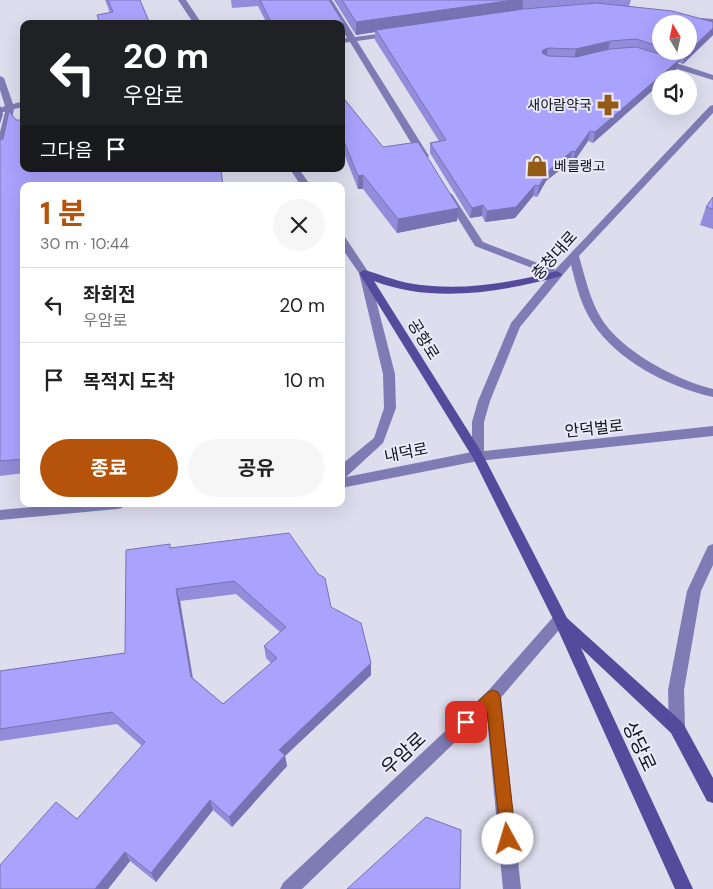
<!DOCTYPE html>
<html lang="ko">
<head>
<meta charset="utf-8">
<style>
	:root { --surface:#fff; --page:#f6f6f6; --text:#222; --muted:#767676; --line:#e0e0e0; --accent:#b45309 }
	body { margin:0; font-family:"DM Sans","Noto Sans KR",sans-serif; background:var(--page); color:var(--text); height:100vh; display:flex; flex-direction:column; font-size:19px; white-space:nowrap }
	* { box-sizing:border-box; margin:0 }
	p { font-size:16px; color:var(--muted) }
	.icon { flex:none; width:28px; height:28px; fill:none; stroke:currentColor; stroke-width:2; stroke-linecap:round; stroke-linejoin:round }
	.map { position:relative; flex:1; overflow:hidden }
	.side { position:absolute; left:20px; top:182px; width:325px; height:325px; display:flex; flex-direction:column; background:var(--surface); border-radius:10px; box-shadow:0 5px 20px #0002 }
	.side>* { flex:none }
	.banner { position:absolute; left:20px; top:20px; width:325px; height:152px; border-radius:10px; box-shadow:0 5px 20px #0002; background:#202124; color:#fff; overflow:hidden }
	.needle { width:32px; rotate:351deg }
	.controls { position:absolute; left:652px; top:15px; display:grid; gap:10px }
	.controls a { display:grid; place-items:center; width:45px; height:45px; border-radius:50%; background:var(--surface); box-shadow:0 5px 20px #0002; font-size:25px }
	.pin { position:absolute; display:grid; place-items:center; width:42px; height:42px; color:#fff; margin:-21px; border-radius:10px; box-shadow:0 2px 8px #0006 }
	.me { position:absolute; width:55px; margin:-28px; rotate:354deg; stroke-linejoin:round; filter:drop-shadow(0 0 4px #0008) }
	.turn { display:flex; align-items:center; gap:18px; height:105px; padding:0 20px; font-size:22px }
	.turn .icon { width:65px; height:65px; stroke-width:2.5 }
	.turn b { display:block; font-size:35px; line-height:42px }
	.then { display:flex; align-items:center; height:48px; padding:0 20px; background:#0003; gap:10px; font-size:19px }
	.round { display:grid; place-items:center; flex:none; width:52px; height:52px; border-radius:26px; background:var(--page) }
	.summary { display:flex; align-items:center; justify-content:space-between; height:85px; padding:0 20px }
	h1 { font-size:30px; font-weight:700; line-height:38px; color:var(--accent) }
	.cta { display:flex; gap:10px; margin-top:auto; padding:10px 20px }
	.cta a { flex:1; height:58px; border-radius:30px; background:var(--accent); color:#fff; font-size:20px; font-weight:700; line-height:58px; text-align:center }
	.cta a+a { background:var(--page); color:var(--text) }
	ul { padding:0; list-style:none }
	li { display:flex; align-items:center; gap:15px; height:75px; padding:0 20px; border-top:1px solid var(--line) }
	li div { flex:1 }
	li b { display:block; font-size:19px }
	li em { font-style:normal }
	.map>svg:first-child { display:block }
	.lines { fill:none; stroke-linecap:round; stroke-linejoin:round }
	.service { fill:#7f7cb5; fill-rule:evenodd }
	.minor { fill:#7f7cb5; fill-rule:evenodd }
	.tertiary { fill:#7f7cb5; fill-rule:evenodd }
	.secondary { fill:#554b9c; fill-rule:evenodd }
	.wall { fill:#928cda; fill-rule:evenodd }
	.shaded-wall { fill:#7772b2 }
	.building { fill:#aaa3fe; stroke:#7772b2; fill-rule:evenodd }
	.route { fill:#b45309; stroke:#753606 }
	.labels { text-anchor:middle; stroke-width:4; stroke-linejoin:round; paint-order:stroke }
	.far-poi-label { font-size:14px; fill:#111117; stroke:#eaeafb; text-anchor:end }
	.street-label { font-size:16px; fill:#111117; stroke:#eaeafb }
	.near-street-label { font-size:19px; fill:#111117; stroke:#eaeafb }
</style>
</head>
<body>
<div class="map">
<svg width="713" height="889" viewBox="0 0 713 889">
	<rect width="100%" height="100%" fill="#dde"/>
	<g class="lines">
		<path class="service" d="M658 59H664L713 75V80L658 63Z"/>
		<g class="minor">
			<path d="M324 0H332L355 37 393 32 397 34 393 36 357 41 429 156 427 158 424 159 419 156 350 42 341 43V39L347 38 341 28V24H339Z"/>
			<path d="M688 17 713 19V23L691 21 687 19Z"/>
			<path d="M0 76 4 78 13 104 24 101V107L14 109 5 152 0 155V132L5 112H0V108L5 106 0 90Z"/>
			<path d="M449 193 452 194 483 242 561 272V276H553L475 246 444 196Z"/>
			<path d="M493 689 498 691 501 696 521 889H503L485 696 488 691Z"/>
		</g>
		<g class="tertiary">
			<path d="M178 0H186L202 24H194Z"/>
			<path d="M713 105V113L579 256C585 277 590 300 601 318 621 351 676 380 713 389V397C669 387 617 361 592 322 581 305 576 285 571 265L520 327 490 401 484 422V451L713 426V436L478 461 341 488V478L472 452V422L478 401 511 323 553 272 710 106Z"/>
			<path d="M290 169H299L311 186H301Z"/>
			<path d="M341 236 345 237 369 273 395 374 396 408 383 443 346 477 341 478V465L374 438 384 408 383 374 359 273 341 247Z"/>
			<path d="M63 504H124L122 508 117 509 0 520V510Z"/>
			<path d="M713 544V565L701 591 684 690 685 728 683 733 677 736 671 733 669 728 668 690 687 591 708 546Z"/>
			<path d="M560 613 565 615 567 619 565 623 498 701 302 889H280L283 883 488 691 555 615Z"/>
		</g>
		<path class="secondary" d="M364 270C379 274 393 280 408 283 458 292 509 283 557 271L562 274 561 276C502 292 433 304 374 281L482 453 567 618 683 723 713 778V803L707 801 671 733 581 648 693 889H675L554 621 473 458 359 273Z"/>
	</g>
	<g class="wall">
		<path d="M105 0H140L150 24H99L97 15 110 13Z"/>
		<path d="M231 0H329L344 24V37H341V24H267L258 6 232 8Z"/>
		<path d="M334 0H631L629 6 713 22V35L683 64 678 62 676 70 661 79V83L593 143 588 141 573 163 570 162 546 181 537 197 533 196 515 218 485 222 482 216 470 218 430 153V143L439 141 375 40V32L356 35ZM661 24 689 51H661Z"/>
		<path d="M341 95 383 147 457 221 397 233 363 189H358L341 146Z"/>
		<path d="M16 120 24 186V473L0 476V140L3 139Z"/>
		<path d="M713 197V229L700 225 706 207Z"/>
		<path d="M171 548 331 607 371 663V675L285 756 287 766 232 827 213 810 156 882 130 861 108 889H0L77 819 142 746 117 724 0 741V671L125 653ZM236 594 280 632 264 646 266 658 271 663 223 704 193 678 180 601Z"/>
	</g>
	<g class="shaded-wall">
		<path d="M514 0H523L522 11 376 30 375 32 356 35V22Z"/>
		<rect x="341" y="24" width="3" height="13"/>
		<path d="M713 28V35L683 64 686 54Z"/>
		<path d="M610 41 608 51 574 59 576 49Z"/>
		<path d="M548 48 546 58 542 53 543 50Z"/>
		<path d="M679 60 676 70 666 79H661V83L593 143 595 132Z"/>
		<path d="M0 105 3 114 0 124Z"/>
		<path d="M590 131 588 141 573 163 575 152Z"/>
		<path d="M572 151 570 162 546 181 537 197 539 186 548 171Z"/>
		<path d="M363 175V189H358V176Z"/>
		<path d="M535 185 533 196 515 218 485 222 487 211Z"/>
		<path d="M483 205 482 216 470 218 472 208Z"/>
		<path d="M459 208 457 221 397 233 398 219Z"/>
		<path d="M176 589 180 601 194 688 191 677Z"/>
		<path d="M371 663V675L285 756 287 766 232 827 229 817 279 750Z"/>
		<path d="M210 800 213 810 156 882 151 873Z"/>
		<path d="M125 852 130 861 108 889H95Z"/>
	</g>
	<g class="building">
		<path d="M108 0H140L150 24H100L97 15 113 12Z"/>
		<path d="M260 0H329L344 24H272Z"/>
		<path d="M342 0H514L356 22Z"/>
		<path d="M597 3 672 11 713 22V28L689 51V24H661V47L636 39 610 41 576 49 548 48 543 50 542 53 548 56 576 57 610 49 636 47 679 60 595 132 590 131 575 152 572 151 548 171 539 186 535 185 516 207 487 211 483 205 472 208 430 143 446 140 376 30 524 9Z"/>
		<path d="M677 51H688L686 54Z"/>
		<path d="M341 95 383 147 418 142 459 208 398 219 363 175 358 176 341 134Z"/>
		<path d="M9 111 16 120H24V169H221L223 186H24V459L0 461V140L3 139Z"/>
		<path d="M713 197V209L706 207Z"/>
		<path d="M289 533 318 574 325 578 331 607 361 623 371 663 279 750 285 755 229 817 210 800 151 873 125 852 95 889H0V865L56 802 77 819 145 742 112 712 0 729V671L125 653 126 550 170 544V548ZM234 581 286 627 264 646 277 658 223 704 191 677 176 589Z"/>
		<path d="M426 817 461 830 460 889H347Z"/>
	</g>
	<path class="route" d="M493 690 498 692 500 696 516 839 514 844 508 846 503 844 501 839 487 711 466 729 461 727 458 722 461 717 488 692Z"/>
	<defs>
		<g id="pharmacy-bare" transform="scale(1.725)"><path d="M-2-6h4v4h4v4h-4v4h-4v-4h-4v-4h4Z" fill="#935b16" stroke="#eaeafb" stroke-width="2.5" paint-order="stroke"/></g>
		<g id="shop-bare" transform="scale(1.725)"><path d="M-5-2.5h2.3a2.7 3.5 0 0 1 5.4 0H5L5.5 6h-11ZM-1.5-2.5h3a1.5 2.3 0 0 0-3 0Z" fill="#935b16" stroke="#eaeafb" stroke-width="2.5" paint-order="stroke"/></g>
	</defs>
	<g fill-rule="evenodd">
		<use href="#pharmacy-bare" x="608" y="105"/>
		<use href="#shop-bare" x="537" y="166"/>
	</g>
	<g class="labels">
		<g class="far-poi-label">
			<text x="592" y="110">새아람약국</text>
			<text x="554" y="171" text-anchor="start">베를랭고</text>
		</g>
		<g class="street-label">
			<text transform="translate(554 255) rotate(-48)" y="6">충청대로</text>
			<text transform="translate(424 339) rotate(58)" y="6">공항로</text>
			<text transform="translate(594 428) rotate(-6)" y="6">안덕벌로</text>
			<text transform="translate(406 452) rotate(-11)" y="6">내덕로</text>
		</g>
		<g class="near-street-label">
			<text transform="translate(640 746) rotate(65)" y="7">상당로</text>
			<text transform="translate(403 753) rotate(-43)" y="7">우암로</text>
		</g>
	</g>
</svg>
<div class="controls">
<a><svg class="needle" viewBox="-14 -14 28 28"><path d="M0-13l5 13h-10z" fill="#e53935"/><path d="M0 13l5-13h-10z" fill="#767676"/></svg></a>
<a><svg class="icon" aria-label="sound" viewBox="0 0 24 24"><path d="M4 9h4l5-4v14l-5-4H4zM17 9q2 3 0 6"/></svg></a>
</div>
<div class="pin" style="left:466px;top:722px;background:#d93025"><svg class="icon" aria-label="arrive" viewBox="0 0 24 24"><path d="M6 21V4h12l-3 4 3 4H6"/></svg></div>
<svg class="me" style="left:508px;top:839px" viewBox="-20 -20 40 40"><circle r="19" fill="#fff"/><path d="M0-13L10 11 0 6-10 11z" fill="#b45309"/></svg>
<div class="banner">
<div class="turn"><svg class="icon" aria-label="left" viewBox="0 0 24 24"><path d="M17 20v-9H6M10 6l-5 5 5 5"/></svg><div><b>20 m</b>우암로</div></div>
<div class="then">그다음<svg class="icon" aria-label="arrive" viewBox="0 0 24 24"><path d="M6 21V4h12l-3 4 3 4H6"/></svg></div>
</div>
<section class="side">
<div class="summary"><div><h1>1 분</h1><p>30 m · 10:44</p></div><a class="round"><svg class="icon" aria-label="close" viewBox="0 0 24 24"><path d="M6 6l12 12M18 6L6 18"/></svg></a></div>
<ul>
<li><svg class="icon" aria-label="left" viewBox="0 0 24 24"><path d="M17 20v-9H6M10 6l-5 5 5 5"/></svg><div><b>좌회전</b><p>우암로</p></div><em>20 m</em></li>
<li><svg class="icon" aria-label="arrive" viewBox="0 0 24 24"><path d="M6 21V4h12l-3 4 3 4H6"/></svg><div><b>목적지 도착</b></div><em>10 m</em></li>
</ul>
<div class="cta"><a>종료</a><a>공유</a></div>
</section>
</div>
</body>
</html>
